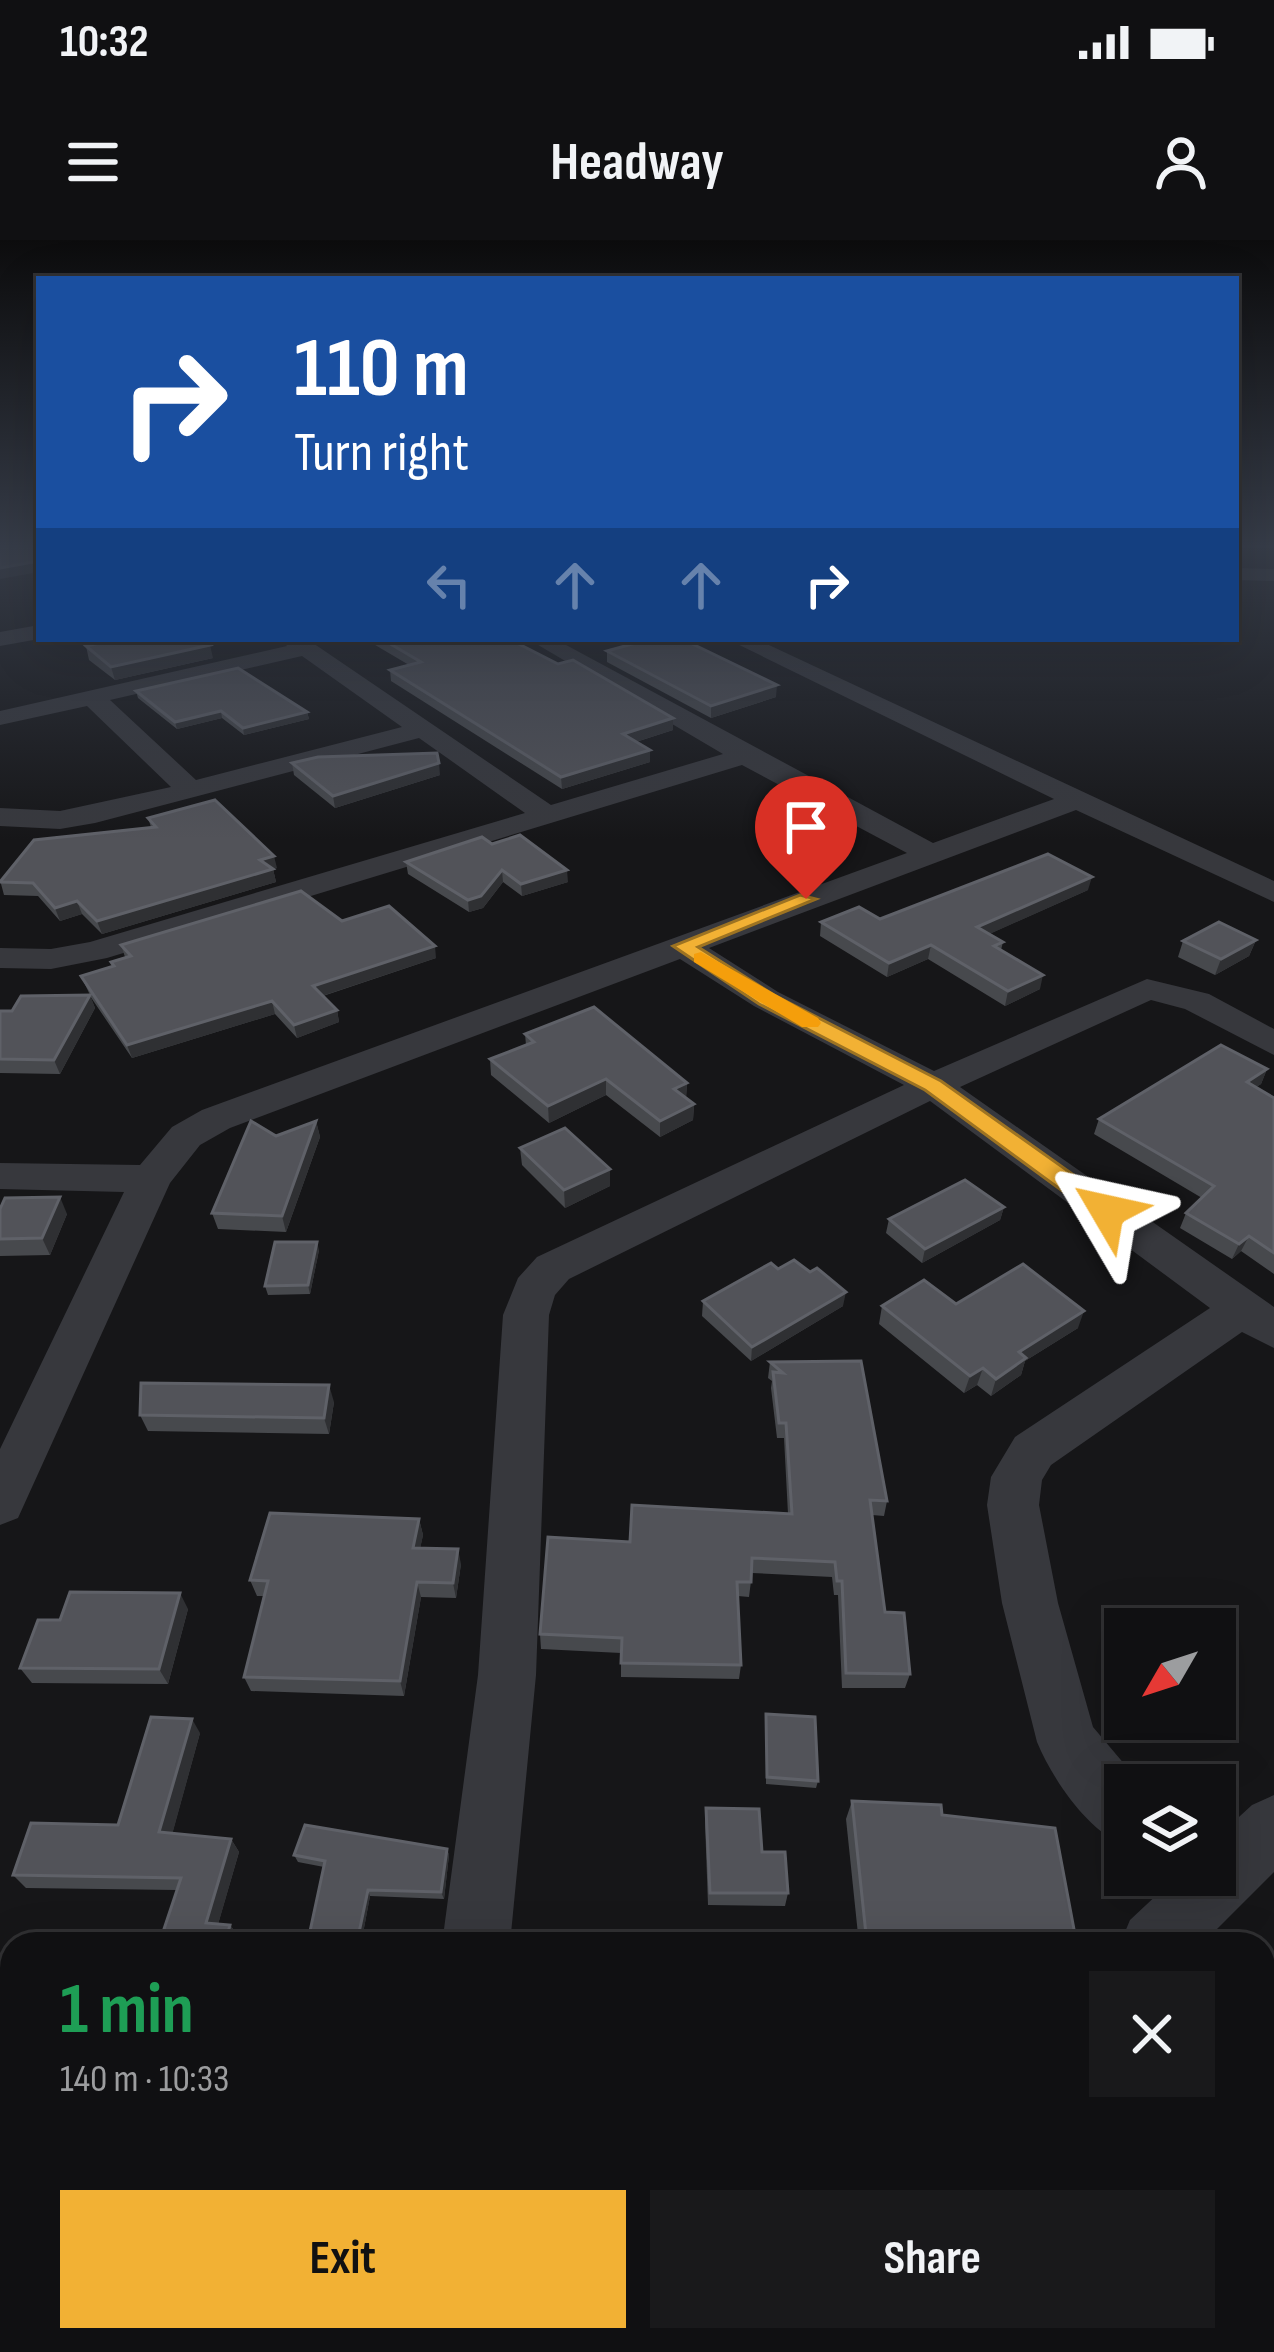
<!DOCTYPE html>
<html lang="en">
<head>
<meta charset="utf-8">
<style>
	:root { --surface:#101012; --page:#19191b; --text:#f1f3f6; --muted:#9c9d9f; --line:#303032; --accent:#f2b134 }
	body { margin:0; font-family:"Sofia Sans Condensed",sans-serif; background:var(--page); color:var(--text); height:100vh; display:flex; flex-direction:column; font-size:45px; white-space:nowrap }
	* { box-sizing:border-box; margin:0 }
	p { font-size:39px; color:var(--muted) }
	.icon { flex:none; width:66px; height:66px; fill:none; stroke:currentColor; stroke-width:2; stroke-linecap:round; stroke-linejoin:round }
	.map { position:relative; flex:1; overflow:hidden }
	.drawer { position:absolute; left:0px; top:1692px; width:1275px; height:420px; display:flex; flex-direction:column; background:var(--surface); border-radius:36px 36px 0 0; box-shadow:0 12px 48px #0002,0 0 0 3px var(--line) }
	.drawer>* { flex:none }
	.hud { position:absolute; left:36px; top:36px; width:1203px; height:366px; border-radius:0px; box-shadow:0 12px 48px #0002,0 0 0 3px var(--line); background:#1a4fa0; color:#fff; overflow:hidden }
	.needle { width:78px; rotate:231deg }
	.controls { position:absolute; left:1104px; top:1368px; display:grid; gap:24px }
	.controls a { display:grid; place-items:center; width:132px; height:132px; border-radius:0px; background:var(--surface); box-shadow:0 12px 48px #0002,0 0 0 3px var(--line); font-size:60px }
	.pin { position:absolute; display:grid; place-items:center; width:102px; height:102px; color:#fff; margin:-123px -51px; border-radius:50% 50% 50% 0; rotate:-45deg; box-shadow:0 0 12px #0007 }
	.pin .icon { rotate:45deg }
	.me { position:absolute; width:132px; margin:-66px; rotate:306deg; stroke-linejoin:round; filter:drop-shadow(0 0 9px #0008) }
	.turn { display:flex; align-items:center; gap:42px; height:252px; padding:0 60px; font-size:54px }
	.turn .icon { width:156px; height:156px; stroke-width:2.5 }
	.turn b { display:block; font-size:84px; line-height:102px }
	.lanes { display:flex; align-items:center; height:114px; padding:0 60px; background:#0003; justify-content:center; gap:60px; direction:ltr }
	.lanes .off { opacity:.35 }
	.round { display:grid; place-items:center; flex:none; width:126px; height:126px; border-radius:0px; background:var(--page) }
	.overview { display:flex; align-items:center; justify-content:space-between; height:204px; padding:0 60px }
	h1 { font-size:72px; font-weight:700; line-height:90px; color:#1e9e55 }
	.button { display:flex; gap:24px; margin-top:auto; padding:24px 60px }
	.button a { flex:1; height:138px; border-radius:0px; background:var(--accent); color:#111; font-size:48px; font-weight:700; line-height:138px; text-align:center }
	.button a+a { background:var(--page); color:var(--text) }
	.status { display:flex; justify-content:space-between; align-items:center; height:84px; padding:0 60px; background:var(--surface); direction:ltr }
	.status svg { height:33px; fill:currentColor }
	header { display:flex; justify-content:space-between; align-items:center; height:156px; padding:0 60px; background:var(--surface); font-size:54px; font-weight:700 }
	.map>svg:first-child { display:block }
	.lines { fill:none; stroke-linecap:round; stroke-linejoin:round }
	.minor { fill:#37383d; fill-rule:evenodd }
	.wall { fill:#47494d }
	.shaded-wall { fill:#2f3033 }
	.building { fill:#525359; stroke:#5f6168; stroke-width:3 }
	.route { fill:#f2b134; stroke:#9d7322; stroke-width:3 }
	.slow { fill:#f59e0b }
</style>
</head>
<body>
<div class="status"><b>10:32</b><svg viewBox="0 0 49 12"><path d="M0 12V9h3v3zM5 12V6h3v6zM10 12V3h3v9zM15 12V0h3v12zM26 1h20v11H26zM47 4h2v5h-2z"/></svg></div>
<header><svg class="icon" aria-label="menu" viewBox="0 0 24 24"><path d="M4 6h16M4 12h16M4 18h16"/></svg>Headway<svg class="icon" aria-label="person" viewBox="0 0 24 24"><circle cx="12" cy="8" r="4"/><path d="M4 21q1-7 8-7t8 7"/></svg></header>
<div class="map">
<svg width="1274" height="2112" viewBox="0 0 1274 2112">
	<rect width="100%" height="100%" fill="#161618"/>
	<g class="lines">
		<g class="minor">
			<path d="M1236 328 1274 329V341L1236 340Z"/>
			<path d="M39 385V399L0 406V392Z"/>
			<path d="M281 399H307L551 565 723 514 528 399H555L933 603 1054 559 727 399H756L1274 641V662L1076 570 709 708 778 752 934 831 1147 739 1209 754 1274 789V815L1185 769 1151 760 960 847 1274 1067V1108L1242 1092 1051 1225 1042 1240 1039 1265 1058 1363 1093 1487 1142 1545H1125V1606C1087 1590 1053 1540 1037 1502L1002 1363 987 1265 991 1237 1015 1197 1210 1068 930 861 569 1039 555 1055 549 1075 536 1435 510 1704H442L478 1435 503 1075 518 1038 537 1017 904 845 754 766 680 719 230 888 200 905 170 943 18 1278 0 1285V1209L124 952 0 949V923L140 925 172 887 202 870 907 613 742 525 107 718 51 729 0 728V708L51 709 90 702 525 573 419 498 95 583 60 589 0 586V568L60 571 171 547 87 466 0 485V471L287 406ZM302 416 402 487 196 540 110 460Z"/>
			<path d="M1274 1555V1632L1202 1704H1120L1130 1680 1178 1635H1215V1599L1252 1565Z"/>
			<path d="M389 2100H471L469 2112H387Z"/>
			<path d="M674 2100H765L760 2112H669Z"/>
		</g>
	</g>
	<g class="wall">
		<path d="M365 399H509L558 424 673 478V490L636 502 650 522 562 549 391 441 390 430 409 425Z"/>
		<path d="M86 406 213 418 115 440 89 420Z"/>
		<path d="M607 411 776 457 711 478 607 422Z"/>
		<path d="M136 451 307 472 309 479 244 495 222 478 177 489 138 458Z"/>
		<path d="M292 523 440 535 335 568 294 535Z"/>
		<path d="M148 578 277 628 273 629 276 642 102 694 82 674 60 681 38 656 4 655 0 640 151 587Z"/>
		<path d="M492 604 568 642 522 656 503 642 483 668 469 672 408 634 406 622Z"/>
		<path d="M1088 650 989 694 1003 702 1001 710 1040 749 1005 766 928 719 887 737 820 696 821 682 880 679Z"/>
		<path d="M342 681 436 718 323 756 337 770 339 782 297 798 275 774 132 818 90 756 95 768 60 834 0 833V771H12L90 755 81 736 113 726 125 717 121 705Z"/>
		<path d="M1256 700 1249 716 1215 735 1178 717 1183 701Z"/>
		<path d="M525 794 687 843 686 858 694 864 693 880 660 897 606 855 549 883 491 835 490 819 526 805Z"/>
		<path d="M1267 829 1261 844 1256 847 1274 858V1034L1241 1011 1232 1019 1180 988 1186 973 1202 958 1094 894 1099 879Z"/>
		<path d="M316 881 320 897 286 992 218 989 212 973 276 896Z"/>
		<path d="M520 908 610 946 565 968 522 925Z"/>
		<path d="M1004 967 1000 980 922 1023 886 993 889 979Z"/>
		<path d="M0 969 67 974 50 1015 0 1016Z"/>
		<path d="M319 1010 310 1054 268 1055 265 1046Z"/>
		<path d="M778 1029 843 1066 751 1121 702 1076 703 1061Z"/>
		<path d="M956 1064 1078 1088 1025 1121 1021 1135 991 1156 977 1145 964 1153 879 1084 882 1066Z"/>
		<path d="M861 1121 887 1261 884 1276 872 1275 885 1372 910 1434 905 1448H842L838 1355H834L832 1337 752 1333 749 1357 738 1356 741 1425 739 1439 621 1437V1413L541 1409 540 1394 630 1302 788 1274 784 1198H777L771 1148 772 1141 768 1138 770 1122Z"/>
		<path d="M334 1162 329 1194 148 1191 140 1175Z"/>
		<path d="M419 1279 423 1295 420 1308 461 1324 456 1358 421 1357 404 1456 251 1451 244 1437 265 1356H257L250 1340Z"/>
		<path d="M188 1369 168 1444 32 1443 20 1428 60 1380Z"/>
		<path d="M766 1474 818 1541 816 1548 766 1544Z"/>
		<path d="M200 1493 172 1594 231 1599 239 1612 218 1684 230 1685 239 1697 237 1704 176 1650 26 1648 13 1635 118 1585Z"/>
		<path d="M852 1561 942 1575 1073 1704H859L846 1579Z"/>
		<path d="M706 1568 762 1612 788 1653 785 1666 708 1665 705 1582Z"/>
		<path d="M447 1609 449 1615 444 1659 370 1656 361 1704 313 1702 309 1696 324 1627 298 1622 294 1615Z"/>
		<path d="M1054 2100H1214L1219 2112H1063Z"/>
	</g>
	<g class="shaded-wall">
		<path d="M39 321V332L0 339V328Z"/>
		<path d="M210 405 213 418 115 440 111 427Z"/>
		<path d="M777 445 776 457 711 478V466Z"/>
		<path d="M221 471 222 478 177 489 175 482Z"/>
		<path d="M307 472 309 479 244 495 243 488Z"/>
		<path d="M673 478V490L623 506V494Z"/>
		<path d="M650 510V522L562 549 561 537Z"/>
		<path d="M439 523 440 535 335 568 333 556Z"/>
		<path d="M274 616 277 628 273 629 276 642 102 694 97 681Z"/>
		<path d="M502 630 503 642 483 668 469 672 468 660Z"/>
		<path d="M567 630 568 642 522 656 521 644Z"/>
		<path d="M1092 637 1088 650 974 701 977 687Z"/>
		<path d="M77 661 82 674 60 681 55 668Z"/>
		<path d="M1256 700 1249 716 1215 735 1221 719Z"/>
		<path d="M931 705 928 719 887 737 889 723Z"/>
		<path d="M435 706 436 718 316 758 313 746Z"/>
		<path d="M1043 735 1040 749 1005 766 1008 751Z"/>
		<path d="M90 755 95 768 60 834 54 820Z"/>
		<path d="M272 761 275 774 132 818 127 805Z"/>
		<path d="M337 770 339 782 297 798 294 785Z"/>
		<path d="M1267 829 1261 844 1241 857 1247 842Z"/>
		<path d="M606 839V855L549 883 548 866Z"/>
		<path d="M687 843 686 859 674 849Z"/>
		<path d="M694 864 693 880 660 897V881Z"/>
		<path d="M316 881 320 897 286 992 282 976Z"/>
		<path d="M610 929V946L565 968 564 950Z"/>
		<path d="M60 957 67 974 50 1015 42 998Z"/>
		<path d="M1004 967 1000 980 922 1023 925 1009Z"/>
		<path d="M1249 996 1241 1011 1232 1019 1239 1004Z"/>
		<path d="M317 1002 319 1010 310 1054 308 1045Z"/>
		<path d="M846 1052 843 1066 751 1121 752 1107Z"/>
		<path d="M1084 1071 1078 1088 1025 1121 1021 1135 991 1156 996 1139 1019 1112Z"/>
		<path d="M983 1128 977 1145 964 1153 970 1136Z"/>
		<path d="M329 1145 334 1162 329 1194 324 1178Z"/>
		<path d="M419 1279 423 1295 417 1324 413 1308Z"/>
		<path d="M458 1309 461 1324 456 1358 453 1343Z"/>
		<path d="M417 1342 421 1357 404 1456 400 1441Z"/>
		<path d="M180 1353 188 1369 168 1444 159 1429Z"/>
		<path d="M192 1479 200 1493 169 1606 159 1592Z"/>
		<path d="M231 1599 239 1612 215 1695 206 1683Z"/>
		<path d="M447 1609 449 1615 444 1659 441 1652Z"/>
		<path d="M368 1650 370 1656 361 1704H358Z"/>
		<path d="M230 1685 239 1697 237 1704H225Z"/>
		<path d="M12 1857V1882L5 1878Z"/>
		<path d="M21 2100H38L34 2112H17Z"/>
	</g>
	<g class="building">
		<path d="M0 304H39V321L0 328Z"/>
		<path d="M118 399H200L210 405 111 427 86 406Z"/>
		<path d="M382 399H509L558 424 573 420 673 478 623 494 650 510 561 537 390 430 421 422Z"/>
		<path d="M650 399H682L777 445 711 466 607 411Z"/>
		<path d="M238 428 307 472 243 488 221 471 175 482 136 451Z"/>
		<path d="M437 513 439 523 333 556 292 523 318 517Z"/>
		<path d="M215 560 274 616 260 620 273 629 97 681 77 661 55 668 33 643 0 642 34 600 156 587 148 578Z"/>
		<path d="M520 595 567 630 521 644 502 630 481 656 468 660 406 622 482 597 492 604Z"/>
		<path d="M1048 614 1092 637 977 687 1003 702 994 706 1043 735 1008 751 931 705 889 723 821 682 859 667 880 679Z"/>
		<path d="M301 651 342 681 389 666 435 706 313 746 337 770 294 785 272 761 127 805 81 736 114 726 111 722 131 716 121 705Z"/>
		<path d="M1219 682 1256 700 1221 719 1183 701Z"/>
		<path d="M90 755 54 820 0 819V771H12L21 756Z"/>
		<path d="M594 767 687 843 674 849 694 864 660 881 606 839 548 866 490 819 534 802 525 794Z"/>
		<path d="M1221 805 1267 829 1247 842 1274 858V1013L1249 996 1239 1004 1186 973 1214 946 1099 879Z"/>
		<path d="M251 881 276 896 316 881 282 976 212 973Z"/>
		<path d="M565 888 610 929 564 950 520 908Z"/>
		<path d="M965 940 1004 967 925 1009 889 979Z"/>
		<path d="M60 957 42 998 0 999V969L5 958Z"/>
		<path d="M275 1002H317L308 1045 265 1046Z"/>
		<path d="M794 1020 810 1032 817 1028 846 1052 752 1107 703 1061 771 1023 778 1029Z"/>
		<path d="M1023 1024 1084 1071 1019 1112 1026 1118 996 1139 983 1128 970 1136 882 1066 924 1040 956 1064Z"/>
		<path d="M861 1121 887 1261 870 1260 885 1372 904 1373 910 1434 846 1433 842 1341H837L835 1322 752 1318 751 1342H737L741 1425 621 1423 622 1398 540 1394 548 1297 630 1302 632 1265 792 1274 786 1183H779L773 1132 783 1133 770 1122Z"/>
		<path d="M141 1143 329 1145 324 1178 140 1175Z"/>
		<path d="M270 1273 419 1279 413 1308 458 1309 453 1343 417 1342 400 1441 244 1437 268 1341 250 1340Z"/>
		<path d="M70 1352 180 1353 159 1429 20 1428 38 1380H60Z"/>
		<path d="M766 1474 815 1477 818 1541 767 1537Z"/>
		<path d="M151 1477 192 1479 159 1592 231 1599 206 1683 230 1685 225 1704H159L181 1638 13 1635 31 1583 118 1585Z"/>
		<path d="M852 1561 941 1565 942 1575 1055 1588 1076 1700 1070 1704H867Z"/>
		<path d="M706 1568 759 1569 762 1612H785L788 1653H710Z"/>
		<path d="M305 1585 447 1609 441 1652 368 1650 357 1702 309 1696 325 1621 294 1615Z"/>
		<path d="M0 1727 12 1728V1857L5 1878H12V2100H21L17 2112H0Z"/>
		<path d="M1068 2100H1214L1221 2110 1219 2112H1077Z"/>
	</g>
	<linearGradient id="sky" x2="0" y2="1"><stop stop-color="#0c0c0d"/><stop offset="0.51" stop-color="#363c48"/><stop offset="1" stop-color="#363c48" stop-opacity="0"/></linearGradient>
	<rect width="1274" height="600" fill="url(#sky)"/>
	<path class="route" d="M800 655 816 659 698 707 774 755 941 841 1116 965 1120 971 1116 977H1098L925 850 759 764 673 706Z"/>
	<path class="slow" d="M701 712 818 778 821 783 818 787H802L694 722V714Z"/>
</svg>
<div class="controls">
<a><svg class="needle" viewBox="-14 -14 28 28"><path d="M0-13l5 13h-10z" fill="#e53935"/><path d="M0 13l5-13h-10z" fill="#9c9d9f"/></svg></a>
<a><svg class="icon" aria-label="layers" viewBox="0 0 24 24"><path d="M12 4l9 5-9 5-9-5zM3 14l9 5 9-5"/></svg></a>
</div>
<div class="pin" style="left:806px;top:659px;background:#d93025"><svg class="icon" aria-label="arrive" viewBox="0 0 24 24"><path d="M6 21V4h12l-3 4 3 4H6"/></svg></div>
<svg class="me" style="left:1107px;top:971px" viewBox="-20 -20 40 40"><path d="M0-17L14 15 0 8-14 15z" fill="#f2b134" stroke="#fff" stroke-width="4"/></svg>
<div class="hud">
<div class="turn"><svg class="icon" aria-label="right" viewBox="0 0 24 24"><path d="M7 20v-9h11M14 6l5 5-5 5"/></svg><div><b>110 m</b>Turn right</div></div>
<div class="lanes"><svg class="icon off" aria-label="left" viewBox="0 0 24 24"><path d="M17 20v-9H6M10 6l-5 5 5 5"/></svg><svg class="icon off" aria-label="ahead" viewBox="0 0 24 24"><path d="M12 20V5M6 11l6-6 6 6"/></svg><svg class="icon off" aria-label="ahead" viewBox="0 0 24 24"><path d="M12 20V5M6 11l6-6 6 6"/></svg><svg class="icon" aria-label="right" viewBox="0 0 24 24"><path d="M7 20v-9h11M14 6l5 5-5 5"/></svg></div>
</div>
<section class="drawer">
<div class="overview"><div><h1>1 min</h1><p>140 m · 10:33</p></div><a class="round"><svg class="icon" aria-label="close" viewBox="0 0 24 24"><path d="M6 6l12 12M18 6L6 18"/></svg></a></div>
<div class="button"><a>Exit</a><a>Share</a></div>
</section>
</div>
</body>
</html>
